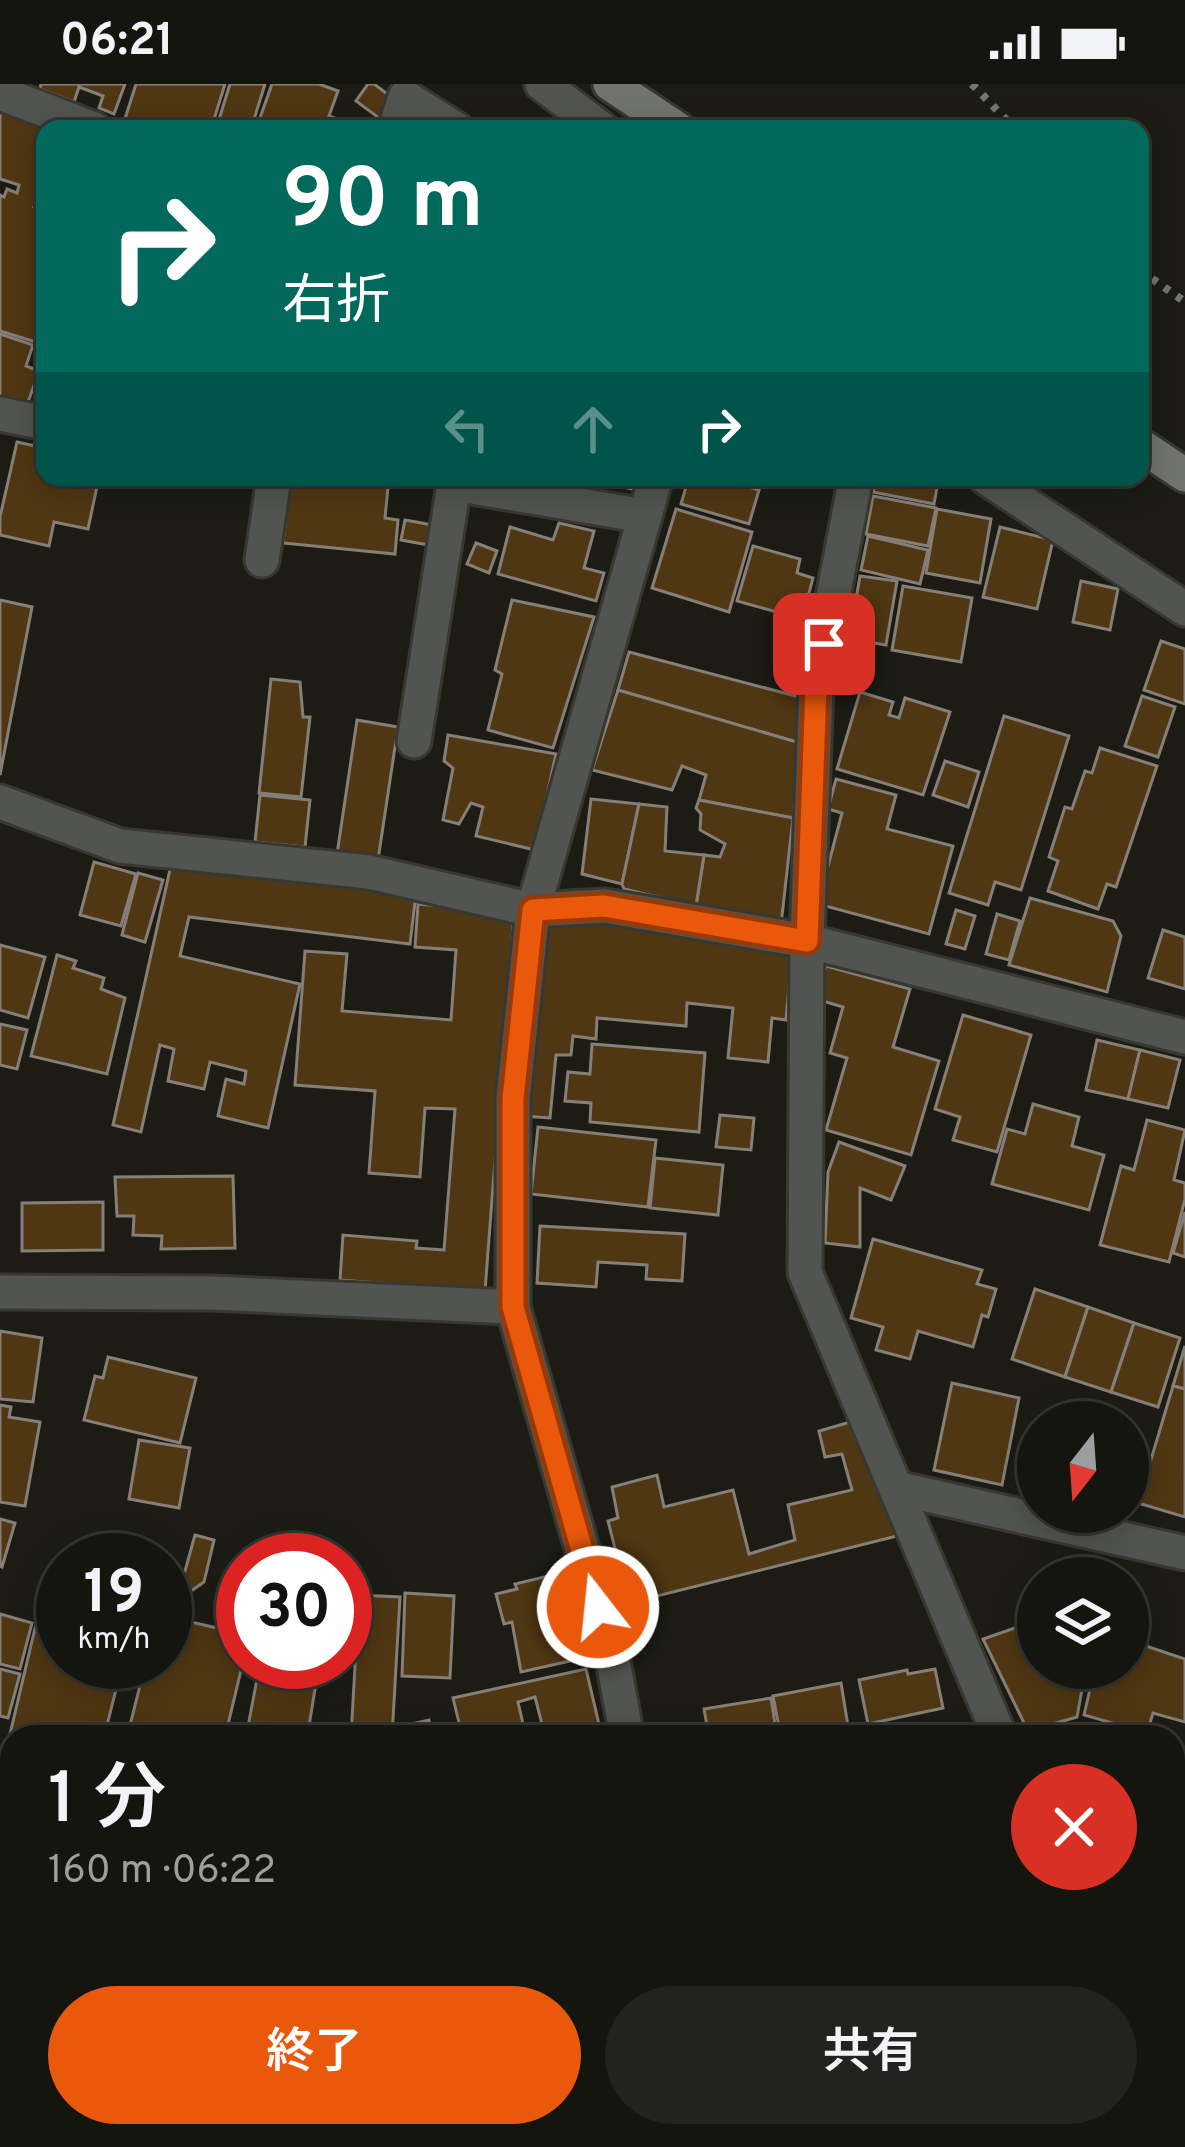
<!DOCTYPE html>
<html lang="ja">
<head>
<meta charset="utf-8">
<style>
	:root { --surface:#151510; --page:#22221e; --text:#f1f3f6; --muted:#9d9f9f; --line:#343430; --accent:#ea580c }
	body { margin:0; font-family:Overpass,"Noto Sans JP",sans-serif; background:var(--page); color:var(--text); height:100vh; display:flex; flex-direction:column; font-size:45px; white-space:nowrap }
	* { box-sizing:border-box; margin:0 }
	p { font-size:39px; color:var(--muted) }
	.icon { flex:none; width:66px; height:66px; fill:none; stroke:currentColor; stroke-width:2; stroke-linecap:round; stroke-linejoin:round }
	.map { position:relative; flex:1; overflow:hidden }
	.drawer { position:absolute; left:0px; top:1641px; width:1185px; height:423px; display:flex; flex-direction:column; background:var(--surface); border-radius:36px 36px 0 0; box-shadow:0 6px 30px #0003,0 0 0 3px var(--line) }
	.drawer>* { flex:none }
	.guide { position:absolute; left:36px; top:36px; width:1113px; height:366px; border-radius:24px; box-shadow:0 6px 30px #0003,0 0 0 3px var(--line); background:#00695c; color:#fff; overflow:hidden }
	.needle { width:78px; rotate:197deg }
	.tools { position:absolute; left:1017px; top:1317px; display:grid; gap:24px }
	.tools a { display:grid; place-items:center; width:132px; height:132px; border-radius:50%; background:var(--surface); box-shadow:0 6px 30px #0003,0 0 0 3px var(--line); font-size:60px }
	.speed { position:absolute; left:36px; top:1449px; display:flex; gap:24px; font-size:60px; font-weight:700; text-align:center }
	.speed>* { display:grid; place-content:center; width:156px; height:156px; border-radius:50%; background:var(--surface); box-shadow:0 6px 30px #0003,0 0 0 3px var(--line); line-height:1 }
	.speed small { font-size:30px; font-weight:400 }
	.speed .limit { border:18px solid #d22; background:#fff; color:#111 }
	.pin { position:absolute; display:grid; place-items:center; width:102px; height:102px; color:#fff; margin:-51px; border-radius:24px; box-shadow:0 6px 18px #0006 }
	.me { position:absolute; width:132px; margin:-66px; rotate:344deg; stroke-linejoin:round; filter:drop-shadow(0 0 9px #0008) }
	.turn { display:flex; align-items:center; gap:42px; height:252px; padding:0 48px; font-size:54px }
	.turn .icon { width:156px; height:156px; stroke-width:2.5 }
	.turn b { display:block; font-size:84px; line-height:102px }
	.lanes { display:flex; align-items:center; height:114px; padding:0 48px; background:#0003; justify-content:center; gap:60px; direction:ltr }
	.lanes .off { opacity:.35 }
	.round { display:grid; place-items:center; flex:none; width:126px; height:126px; border-radius:63px; background:var(--page) }
	.head { display:flex; align-items:center; justify-content:space-between; height:204px; padding:0 48px }
	h1 { font-size:72px; font-weight:600; line-height:90px }
	.action { display:flex; gap:24px; margin-top:auto; padding:24px 48px }
	.action a { flex:1; height:138px; border-radius:72px; background:var(--accent); color:#fff; font-size:48px; font-weight:600; line-height:138px; text-align:center }
	.action a+a { background:var(--page); color:var(--text) }
	.status { display:flex; justify-content:space-between; align-items:center; height:84px; padding:0 60px; background:var(--surface); direction:ltr }
	.status svg { height:33px; fill:currentColor }
	.map>svg:first-child { display:block }
	.building { fill:#503713; stroke:#857f78; stroke-width:3; fill-rule:evenodd }
	.lines { fill:none; stroke-linecap:round; stroke-linejoin:round }
	.minor-casing { stroke:#383831; stroke-width:39 }
	.secondary-casing { stroke:#383831; stroke-width:39 }
	.path { stroke:#75756f; stroke-width:8; stroke-dasharray:6 9; stroke-linecap:butt }
	.minor { stroke:#515451; stroke-width:33 }
	.secondary { stroke:#70736f; stroke-width:33 }
	.route-casing { stroke:#983908; stroke-width:30 }
	.route { stroke:#ea580c; stroke-width:21 }
</style>
</head>
<body>
<div class="status"><b>06:21</b><svg viewBox="0 0 49 12"><path d="M0 12V9h3v3zM5 12V6h3v6zM10 12V3h3v9zM15 12V0h3v12zM26 1h20v11H26zM47 4h2v5h-2z"/></svg></div>
<div class="map">
<svg width="1185" height="2063" viewBox="0 0 1185 2063">
	<rect width="100%" height="100%" fill="#1c1c15"/>
	<g class="building">
		<path d="M41 0H125L114 30 99 24 103 12 79 3 74 18 40 5Z"/>
		<path d="M136 0H225L211 45H149L124 38Z"/>
		<path d="M230 0H265L251 45H216Z"/>
		<path d="M272 0H319L338 7 329 32 365 45H256Z"/>
		<path d="M368 0H374L398 18 383 37 356 17Z"/>
		<path d="M0 25 49 45H45V111L39 109 34 123 45 126V261L0 247V111L4 113 7 105 17 109 19 101 0 95Z"/>
		<path d="M0 250 33 261 26 282 39 287 27 321 0 312Z"/>
		<path d="M17 358 45 364V393H99L88 445 54 438 49 462 0 451V433Z"/>
		<path d="M290 393H389L385 434 398 436 395 470 283 459Z"/>
		<path d="M597 393H646L643 408 596 396Z"/>
		<path d="M689 393H715L759 406 749 440 681 420Z"/>
		<path d="M876 393H939L934 420 873 408Z"/>
		<path d="M873 412 936 424 928 462 866 450Z"/>
		<path d="M676 425 752 448 729 528 652 504Z"/>
		<path d="M937 425 991 435 980 499 926 489Z"/>
		<path d="M405 436 438 442 434 462 401 456Z"/>
		<path d="M559 439 594 447 584 484 604 489 596 517 498 490 510 443 553 456Z"/>
		<path d="M1000 443 1053 456 1037 525 983 513Z"/>
		<path d="M868 452 928 466 920 500 861 486Z"/>
		<path d="M476 459 497 467 489 489 467 480Z"/>
		<path d="M753 462 800 475 797 489 813 494 802 535 737 517Z"/>
		<path d="M860 492 897 497 886 561 849 555Z"/>
		<path d="M1081 497 1118 505 1110 546 1073 538Z"/>
		<path d="M903 502 972 514 961 578 892 566Z"/>
		<path d="M0 516 32 523 0 691Z"/>
		<path d="M512 516 594 533 553 664 488 646 502 590 495 586Z"/>
		<path d="M1161 557 1185 565V620L1144 606Z"/>
		<path d="M629 568 803 614 800 659 618 606Z"/>
		<path d="M271 595 300 598 303 633H310L301 713 259 709Z"/>
		<path d="M618 606 800 659 793 734 699 716 706 691 682 682 672 706 592 686Z"/>
		<path d="M860 608 893 618 889 631 899 634 905 614 950 628 923 711 837 685Z"/>
		<path d="M1142 612 1175 623 1158 673 1125 662Z"/>
		<path d="M1004 632 1069 652 1021 806 995 798 988 821 949 809Z"/>
		<path d="M357 636 398 643 378 776 337 770Z"/>
		<path d="M448 651 556 670 535 766 476 752 483 723 471 719 459 740 443 736 453 684 444 677Z"/>
		<path d="M1100 664 1157 682 1116 803 1107 800 1098 825 1048 807 1058 777 1049 773 1065 723 1072 725 1085 687 1092 689Z"/>
		<path d="M945 677 979 688 968 723 933 711Z"/>
		<path d="M836 695 896 711 887 745 953 762 929 850 818 820 842 729 828 725Z"/>
		<path d="M260 711 310 716 305 763 255 758Z"/>
		<path d="M591 715 639 720 622 800 582 790Z"/>
		<path d="M699 716 793 734 781 841 696 822 704 771 720 773 725 760 700 746 701 730 696 724Z"/>
		<path d="M639 720 667 723 665 767 704 771 696 822 624 805 622 800Z"/>
		<path d="M94 778 136 790 121 842 80 831Z"/>
		<path d="M171 781 416 810 410 860 189 833 180 872 300 900 268 1044 218 1032 226 995 244 1000 246 987 210 978 204 1005 168 997 174 965 160 961 141 1048 113 1041Z"/>
		<path d="M138 789 163 796 145 858 122 851Z"/>
		<path d="M1030 814 1113 837 1121 852 1107 908 1009 881Z"/>
		<path d="M418 820 514 828 485 1207 340 1196 343 1151 417 1157 416 1164 444 1166 455 1025 425 1024 420 1093 369 1089 375 1007 295 1001 305 867 347 870 342 927 451 936 456 866 415 863Z"/>
		<path d="M956 826 975 832 965 865 946 860Z"/>
		<path d="M997 830 1020 837 1009 876 986 870Z"/>
		<path d="M543 833 793 858 786 936 772 934 768 978 728 974 733 924 687 919 686 942 597 934 596 955 573 952 571 971H556L550 1034 524 1032Z"/>
		<path d="M1163 846 1185 853V905L1148 894Z"/>
		<path d="M0 861 45 873 28 934 0 926Z"/>
		<path d="M57 871 76 877 73 884 104 894 101 905 125 914 107 990 31 972Z"/>
		<path d="M826 882 910 905 893 963 939 977 911 1071 826 1046 847 974 830 969 843 923 816 915Z"/>
		<path d="M963 931 1031 951 997 1068 953 1056 960 1033 935 1025Z"/>
		<path d="M0 940 27 946 17 985 0 981Z"/>
		<path d="M1097 956 1140 966 1128 1015 1086 1006Z"/>
		<path d="M592 960 705 969 699 1048 590 1038 591 1019 565 1017 568 988 590 990Z"/>
		<path d="M1140 966 1180 976 1168 1024 1128 1015Z"/>
		<path d="M1033 1020 1079 1033 1072 1062 1104 1071 1089 1126 992 1100 1007 1045 1025 1050Z"/>
		<path d="M720 1031 754 1034 751 1066 716 1063Z"/>
		<path d="M1147 1036 1185 1046 1174 1096 1185 1099V1115L1169 1178 1100 1161 1121 1082 1134 1086Z"/>
		<path d="M538 1043 656 1056 648 1123 531 1110Z"/>
		<path d="M839 1058 905 1082 891 1116 860 1104V1163L825 1159 828 1088Z"/>
		<path d="M655 1074 723 1081 718 1131 650 1124Z"/>
		<path d="M233 1092 235 1164 161 1165 162 1152 133 1151 134 1132H117L115 1093Z"/>
		<path d="M103 1118V1166L22 1167V1119Z"/>
		<path d="M1185 1128V1173L1173 1169Z"/>
		<path d="M540 1142 685 1150 682 1197 646 1195 647 1181 598 1178 596 1203 537 1199Z"/>
		<path d="M873 1155 982 1186 977 1200 996 1205 988 1233 982 1231 973 1263 918 1247 910 1275 876 1266 883 1243 851 1234Z"/>
		<path d="M1035 1205 1088 1223 1065 1293 1012 1275Z"/>
		<path d="M1088 1223 1134 1239 1111 1308 1065 1293Z"/>
		<path d="M1134 1239 1180 1254 1158 1323 1111 1308Z"/>
		<path d="M0 1247 42 1254 33 1318 0 1315Z"/>
		<path d="M1185 1262V1305L1173 1302Z"/>
		<path d="M108 1273 196 1294 180 1359 84 1336 95 1292 103 1294Z"/>
		<path d="M952 1299 1019 1314 1002 1401 934 1386Z"/>
		<path d="M1173 1302 1185 1305V1433L1138 1419Z"/>
		<path d="M0 1321 11 1323 9 1333 40 1338 25 1422 0 1418Z"/>
		<path d="M850 1338 897 1452 629 1519 608 1437 618 1434 612 1403 657 1391 664 1423 733 1406 749 1470 795 1456 788 1421 852 1406 842 1370 825 1373 819 1347Z"/>
		<path d="M139 1356 190 1364 179 1424 129 1415Z"/>
		<path d="M1128 1366 1140 1369 1128 1431 1112 1428H1128Z"/>
		<path d="M0 1435 15 1439 2 1483 0 1482Z"/>
		<path d="M195 1451 214 1456 204 1498 184 1512 165 1511V1488L185 1487Z"/>
		<path d="M1089 1476 1106 1477 1105 1494H1089Z"/>
		<path d="M227 1487 243 1491V1530L219 1523Z"/>
		<path d="M569 1487 571 1493 578 1490 597 1571 521 1588 512 1538 504 1540 496 1510 517 1505 515 1500Z"/>
		<path d="M45 1502 63 1507V1578H123L104 1653H12V1668L6 1667Z"/>
		<path d="M405 1509 454 1512 450 1594 402 1592Z"/>
		<path d="M359 1511 400 1513 392 1653H351Z"/>
		<path d="M0 1530 32 1539 20 1585 0 1580Z"/>
		<path d="M165 1532 243 1550V1578L225 1653H127L146 1578H165Z"/>
		<path d="M1038 1536V1584H1086L1077 1633 1028 1647 983 1555Z"/>
		<path d="M1128 1556 1185 1575V1638L1153 1629 1147 1649 1084 1631 1095 1584H1128Z"/>
		<path d="M260 1578H298L296 1590 259 1584Z"/>
		<path d="M0 1585 20 1590 8 1634 0 1632Z"/>
		<path d="M586 1585 602 1653H454L462 1651 453 1614ZM535 1613 542 1640 524 1644 518 1618Z"/>
		<path d="M935 1585 943 1624 868 1640 859 1596 907 1586 908 1590Z"/>
		<path d="M258 1590 316 1599 309 1642 315 1643 314 1653H246Z"/>
		<path d="M841 1599 848 1642 781 1653 773 1612Z"/>
		<path d="M771 1614 777 1653H709L704 1625Z"/>
		<path d="M429 1636 432 1653H396L394 1644Z"/>
		<path d="M1185 1677V1790L1173 1787V1687L1181 1690Z"/>
		<path d="M2 1680 12 1683V1722L0 1719Z"/>
		<path d="M0 1723 12 1726V1806L0 1803Z"/>
		<path d="M1173 1836 1185 1864V1887L1173 1892Z"/>
		<path d="M0 1869 12 1873 0 1912Z"/>
		<path d="M12 1876V1954L0 1950V1912Z"/>
		<path d="M1185 1907V1981L1173 1986V1911Z"/>
		<path d="M0 1959 12 1963V1979L0 2017Z"/>
		<path d="M12 1979V2036L0 2032V2017Z"/>
		<path d="M173 2052H217L213 2063H204Z"/>
		<path d="M236 2052H311L307 2063H233Z"/>
		<path d="M378 2052H403L401 2057 419 2063H374Z"/>
		<path d="M569 2052H645L647 2063H571Z"/>
		<path d="M929 2052H1027L1029 2063H931Z"/>
		<path d="M1027 2052H1058L1061 2063H1029Z"/>
		<path d="M1071 2052H1129L1132 2063H1074Z"/>
	</g>
	<g class="lines">
		<g class="minor-casing">
			<g id="minor">
				<path d="M542 0 602 45"/>
				<path d="M0 9 94 45"/>
				<path d="M395 45 405 13 456 45"/>
				<path d="M0 330 45 339"/>
				<path d="M856 393 816 602 807 857 805 1188 1000 1653"/>
				<path d="M985 393 1185 525"/>
				<path d="M262 476 274 393"/>
				<path d="M414 657 454 400 645 432"/>
				<path d="M0 718 120 762 369 788 533 826 605 822 807 857 1185 953"/>
				<path d="M0 1208 213 1209 513 1223"/>
				<path d="M896 1404 1185 1469"/>
				<path d="M627 1653 611 1566 513 1223V1015L533 826 656 393"/>
				<path d="M0 1834 12 1837"/>
				<path d="M699 2052 701 2063"/>
				<path d="M1168 2052 1172 2063"/>
				<path d="M79 2063 83 2052"/>
			</g>
		</g>
		<g class="secondary-casing">
			<g id="secondary">
				<path d="M610 0 678 45"/>
				<path d="M1140 361 1185 391"/>
			</g>
		</g>
		<g class="path">
			<path d="M972 0 1015 45"/>
			<path d="M1140 186 1185 218"/>
		</g>
		<use href="#minor" class="minor"/>
		<use href="#secondary" class="secondary"/>
	</g>
	<g class="lines">
		<g class="route-casing">
			<path id="route" d="M598 1523 513 1223V1015L533 826 604 822 807 857 816 602 824 560"/>
		</g>
		<use href="#route" class="route"/>
	</g>
</svg>
<div class="tools">
<a><svg class="needle" viewBox="-14 -14 28 28"><path d="M0-13l5 13h-10z" fill="#e53935"/><path d="M0 13l5-13h-10z" fill="#9d9f9f"/></svg></a>
<a><svg class="icon" aria-label="layers" viewBox="0 0 24 24"><path d="M12 4l9 5-9 5-9-5zM3 14l9 5 9-5"/></svg></a>
</div>
<div class="speed"><div>19<small>km/h</small></div><div class="limit">30</div></div>
<div class="pin" style="left:824px;top:560px;background:#d93025"><svg class="icon" aria-label="arrive" viewBox="0 0 24 24"><path d="M6 21V4h12l-3 4 3 4H6"/></svg></div>
<svg class="me" style="left:598px;top:1523px" viewBox="-20 -20 40 40"><circle r="17" fill="#ea580c" stroke="#fff" stroke-width="3"/><path d="M0-11L8 9 0 5-8 9z" fill="#fff"/></svg>
<div class="guide">
<div class="turn"><svg class="icon" aria-label="right" viewBox="0 0 24 24"><path d="M7 20v-9h11M14 6l5 5-5 5"/></svg><div><b>90 m</b>右折</div></div>
<div class="lanes"><svg class="icon off" aria-label="left" viewBox="0 0 24 24"><path d="M17 20v-9H6M10 6l-5 5 5 5"/></svg><svg class="icon off" aria-label="ahead" viewBox="0 0 24 24"><path d="M12 20V5M6 11l6-6 6 6"/></svg><svg class="icon" aria-label="right" viewBox="0 0 24 24"><path d="M7 20v-9h11M14 6l5 5-5 5"/></svg></div>
</div>
<section class="drawer">
<div class="head"><div><h1>1 分</h1><p>160 m · 06:22</p></div><a class="round" style="background:#d93025;color:#fff"><svg class="icon" aria-label="close" viewBox="0 0 24 24"><path d="M6 6l12 12M18 6L6 18"/></svg></a></div>
<div class="action"><a>終了</a><a>共有</a></div>
</section>
</div>
</body>
</html>
